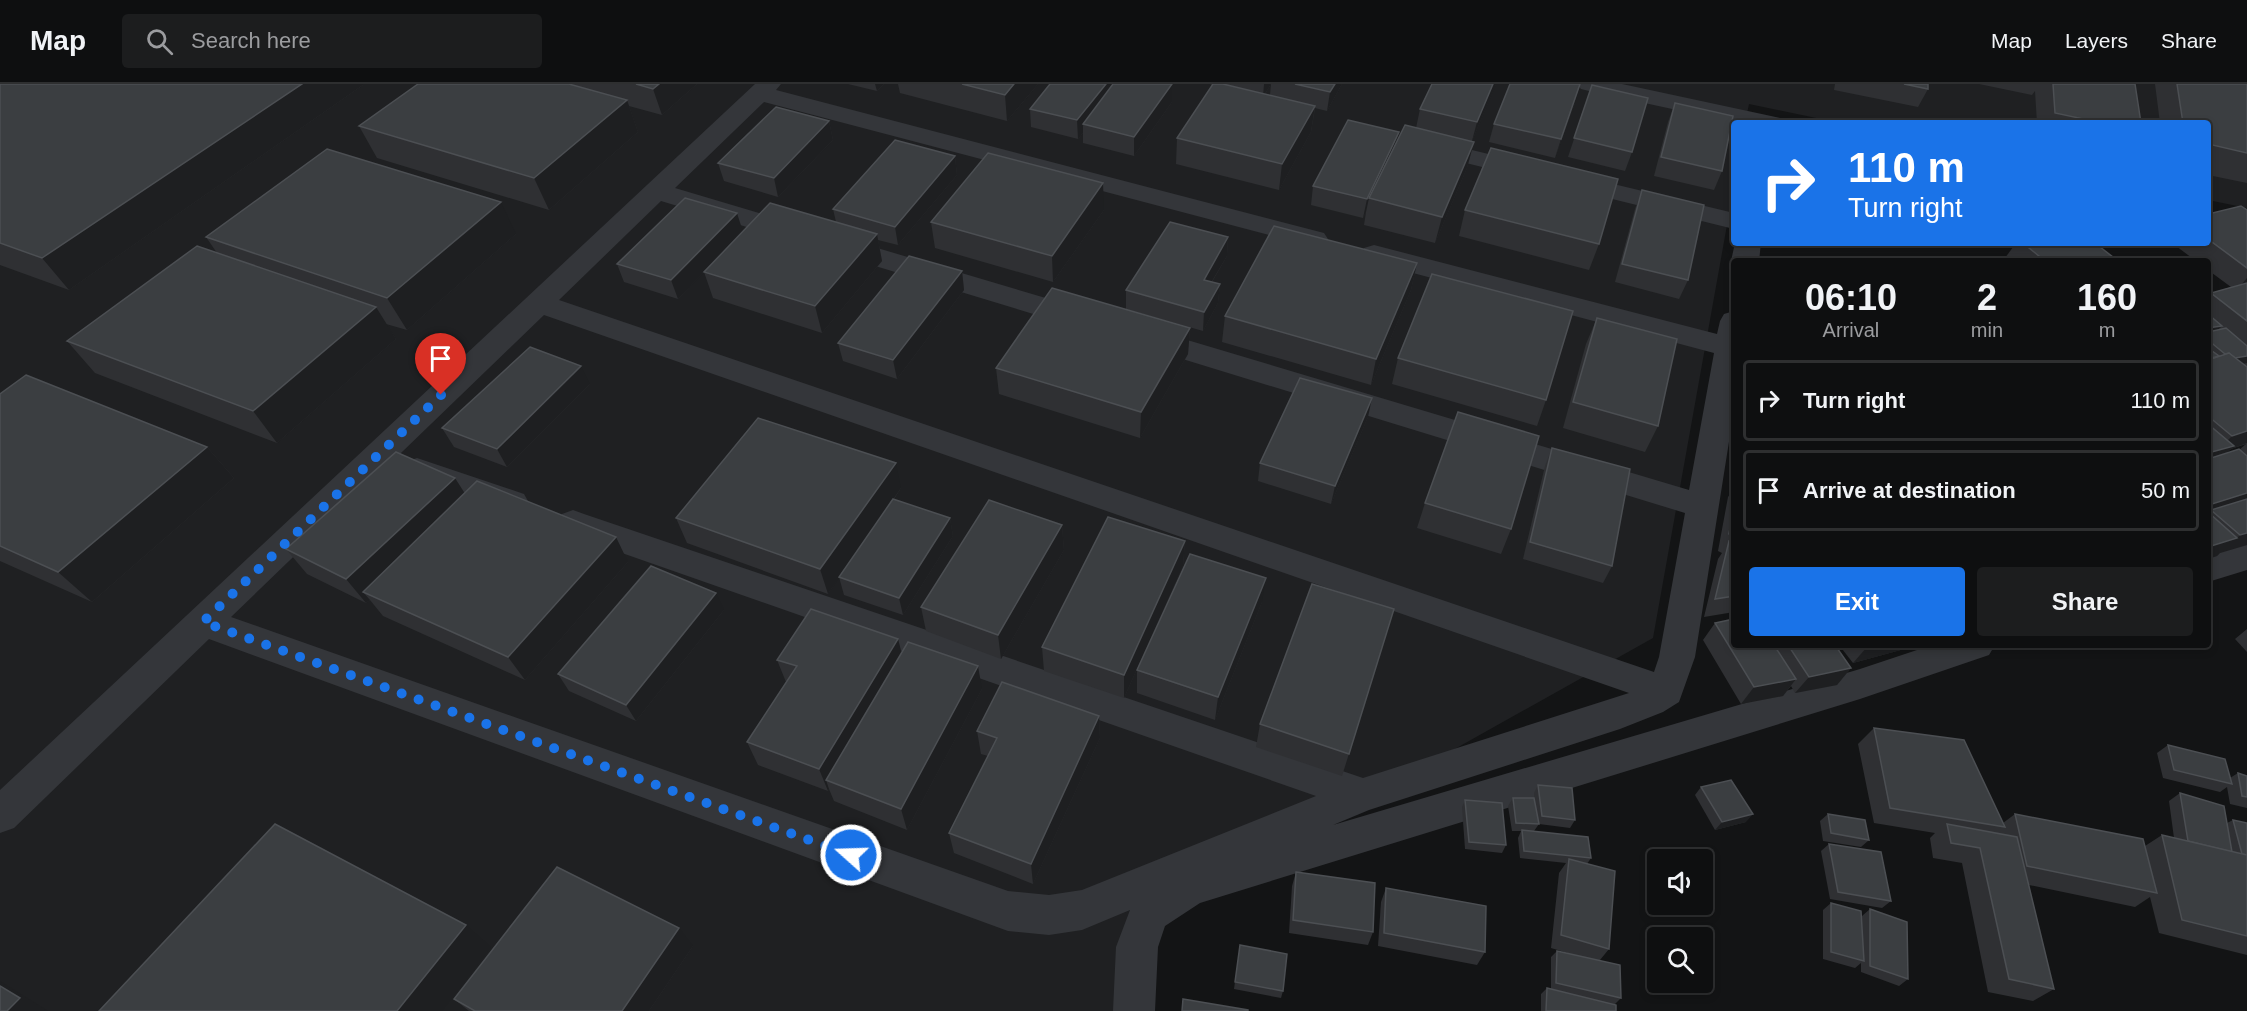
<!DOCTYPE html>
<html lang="en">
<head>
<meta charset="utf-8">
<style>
	:root { --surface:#0e0f10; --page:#1c1d1e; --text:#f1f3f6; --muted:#9b9c9f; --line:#2e2f30; --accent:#1a73e8 }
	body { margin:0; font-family:Arial,sans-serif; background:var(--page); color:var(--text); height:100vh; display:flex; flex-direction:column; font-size:22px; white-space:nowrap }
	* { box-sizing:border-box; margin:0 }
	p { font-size:20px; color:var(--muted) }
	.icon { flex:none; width:33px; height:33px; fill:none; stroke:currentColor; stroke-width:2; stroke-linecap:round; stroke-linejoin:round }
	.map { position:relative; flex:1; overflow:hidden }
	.drawer { position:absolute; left:1731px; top:174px; width:480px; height:390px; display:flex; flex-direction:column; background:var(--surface); border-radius:6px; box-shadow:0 3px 9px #0003,0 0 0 2px var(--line) }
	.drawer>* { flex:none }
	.banner { position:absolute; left:1731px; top:36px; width:480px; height:126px; border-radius:6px; box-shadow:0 3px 9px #0003,0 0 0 2px var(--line); background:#1a73e8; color:#fff; overflow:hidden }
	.fabs { position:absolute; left:1647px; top:765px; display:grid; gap:12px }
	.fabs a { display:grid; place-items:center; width:66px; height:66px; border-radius:6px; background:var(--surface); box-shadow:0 3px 9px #0003,0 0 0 2px var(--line); font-size:30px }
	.pin { position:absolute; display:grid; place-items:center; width:51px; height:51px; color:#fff; margin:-62px -26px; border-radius:50% 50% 50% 0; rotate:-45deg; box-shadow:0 0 6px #0007 }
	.pin .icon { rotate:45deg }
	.me { position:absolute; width:66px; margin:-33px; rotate:290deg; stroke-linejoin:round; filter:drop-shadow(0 0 4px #0008) }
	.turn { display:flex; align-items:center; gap:21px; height:126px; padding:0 18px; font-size:27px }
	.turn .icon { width:78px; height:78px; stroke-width:2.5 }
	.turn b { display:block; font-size:42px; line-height:51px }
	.eta { display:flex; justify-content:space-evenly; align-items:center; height:102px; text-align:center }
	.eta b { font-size:36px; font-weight:600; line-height:42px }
	.action { display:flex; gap:12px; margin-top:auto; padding:12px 18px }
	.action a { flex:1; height:69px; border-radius:6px; background:var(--accent); color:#fff; font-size:24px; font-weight:600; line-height:69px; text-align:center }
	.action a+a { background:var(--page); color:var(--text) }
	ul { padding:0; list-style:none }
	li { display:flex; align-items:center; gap:18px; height:81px; margin:0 12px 9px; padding:0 6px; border:3px solid var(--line); border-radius:6px }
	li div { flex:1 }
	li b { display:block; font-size:22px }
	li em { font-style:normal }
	header { display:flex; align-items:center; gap:36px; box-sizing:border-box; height:84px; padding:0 30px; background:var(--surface); border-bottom:2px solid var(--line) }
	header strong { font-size:28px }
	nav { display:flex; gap:33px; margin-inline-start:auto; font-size:21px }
	.search { width:420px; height:54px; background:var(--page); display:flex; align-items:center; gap:15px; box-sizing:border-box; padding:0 21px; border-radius:6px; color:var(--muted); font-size:22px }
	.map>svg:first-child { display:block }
	.built { fill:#1f2022 }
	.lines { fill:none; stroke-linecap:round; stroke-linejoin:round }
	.minor { fill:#34363a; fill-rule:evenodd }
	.wall { fill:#2f3033; fill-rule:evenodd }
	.shaded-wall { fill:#1e1f21 }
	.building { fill:#3b3e41; stroke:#4c4f53; stroke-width:1.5 }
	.route { stroke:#1a73e8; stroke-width:10; stroke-dasharray:0 18 }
</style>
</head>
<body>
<header>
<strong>Map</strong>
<div class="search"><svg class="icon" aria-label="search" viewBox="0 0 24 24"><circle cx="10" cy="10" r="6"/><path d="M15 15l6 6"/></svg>Search here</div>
<nav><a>Map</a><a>Layers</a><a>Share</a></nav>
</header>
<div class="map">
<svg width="2247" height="927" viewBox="0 0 2247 927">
	<rect width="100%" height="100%" fill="#131415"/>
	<path class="built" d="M0 0H2247V124L2208 116V39H1840L1749 20 1745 39H1734V102L1653 554 1153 834 1136 927H0Z"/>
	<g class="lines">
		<g class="minor">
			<path d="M755 0H781L776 6 1324 149 1328 155 1324 161 1315 163 764 18 675 104 1093 228 1097 235 1093 242 1083 245 1073 242 661 117 559 216 1654 588 1659 573 1685 429 1137 261 1133 254 1137 247 1147 244 1689 406 1714 269 1364 176 1361 170 1364 164 1374 161 1717 250 1720 237 1724 230 1734 227V326L1695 573 1679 618 1663 628 1620 645 1369 726 1333 741 1860 585 1932 561H1995L1989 571 1860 615 1200 819 1165 842 1158 863 1155 927H1113L1116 863 1130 826 1082 846 1049 851 1008 847 209 555 14 744 0 749V706ZM544 231 1629 609 1363 694 584 430 573 426 562 430 557 439 562 448 1316 712 1082 806 1049 811 1008 807 231 533Z"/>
			<path d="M1577 0H1622L1771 32 1780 34 1783 39H1737L1589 7 1581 5Z"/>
			<path d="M1426 55 1734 129V145L1417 67 1414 62 1417 57Z"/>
			<path d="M1735 159H1761L1759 177H1734V181L1731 177Z"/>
			<path d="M417 374 524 410 529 419 524 428 513 431 406 394 401 386 406 378Z"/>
			<path d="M2247 460V486L2208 498V472Z"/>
		</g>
	</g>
	<g class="wall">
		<path d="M0 0 363 1 69 206 0 181Z"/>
		<path d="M418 0H697L662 31 629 22 638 48 549 126 377 74 359 42Z"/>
		<path d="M848 0H884L877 7Z"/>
		<path d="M898 0H1038L1007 37 900 9Z"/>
		<path d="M1210 0H1342L1327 27 1315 24 1311 48 1279 106 1176 80 1177 54 1212 1ZM1271 0 1270 11 1265 10Z"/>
		<path d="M1432 0H1496L1472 57 1474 58 1467 84 1435 159 1364 141 1366 128 1363 134 1311 121 1313 102 1416 44 1420 25Z"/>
		<path d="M1835 0H1928V5L1918 23 1834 6Z"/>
		<path d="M1979 0H2135L2141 39H2037L2035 7 2032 11Z"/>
		<path d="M2155 0H2247V99L2208 91V39H2160Z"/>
		<path d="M1592 1 1632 68 1625 87 1568 73Z"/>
		<path d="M1172 18 1134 72 1083 59V49L1078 55 1031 43 1030 25Z"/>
		<path d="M1575 19 1555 74 1489 58 1494 40Z"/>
		<path d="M1675 19 1722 87 1714 106 1654 92 1668 38Z"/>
		<path d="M829 37 833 56 778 113 724 97 718 79Z"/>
		<path d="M955 72 957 91 898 161 878 156 882 177 822 249 713 214 704 188 720 171 678 215 624 198 617 180 743 148 836 138 833 125Z"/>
		<path d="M1642 106 1688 196 1679 215 1615 198 1635 125Z"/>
		<path d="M1104 126 1053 198 935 164 931 138Z"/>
		<path d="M1465 126 1599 160 1589 186 1459 152Z"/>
		<path d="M2247 126V461L2220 469 2217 472 2208 475V212L2211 209 2231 203 2208 186V177H2196L2172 159H2208V130ZM2246 360 2239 366 2226 369 2231 365Z"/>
		<path d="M516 150 407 246 386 240 396 255 277 359 95 289 67 257 217 169 206 153Z"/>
		<path d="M1228 153 1227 172 1212 198 1220 200 1218 219 1203 247 1126 225V206Z"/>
		<path d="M2016 159H2095L2118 177H2009L2005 174Z"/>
		<path d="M1417 179 1411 206 1371 301 1222 258 1225 232Z"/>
		<path d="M962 187 964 206 897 295 843 277 838 259Z"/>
		<path d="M1597 234 1658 342 1645 368 1563 344 1586 260Z"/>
		<path d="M1190 244 1188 270 1140 354 999 310 996 284Z"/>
		<path d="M1398 274 1546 316 1537 342 1392 300Z"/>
		<path d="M590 300 507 383 454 363 442 344Z"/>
		<path d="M0 310 207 363 234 394 92 518 0 477Z"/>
		<path d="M1368 333 1331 420 1258 397 1260 379Z"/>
		<path d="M1552 364 1612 482 1603 499 1523 475 1545 382Z"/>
		<path d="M901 404 894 415 950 434 953 452 903 531 844 511 839 493 828 510 687 459 676 434Z"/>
		<path d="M1734 404V528L1704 533 1718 475 1722 469 1718 467 1728 413Z"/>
		<path d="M465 409 628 478 525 596 383 532 370 516 366 519 307 490 286 465Z"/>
		<path d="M1425 419 1511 445 1501 470 1417 444Z"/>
		<path d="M1062 441 1064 466 1001 575 926 547 921 523Z"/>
		<path d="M1185 457 1183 482 1124 614 1044 587 1042 563Z"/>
		<path d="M1262 518 1215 636 1137 609V586Z"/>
		<path d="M1394 525 1342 692 1256 663 1260 640Z"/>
		<path d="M724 526 636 637 569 607 558 590Z"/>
		<path d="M1715 539 1734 561H1835L1851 584 1837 601 1795 609 1791 602 1783 612 1741 620 1703 556Z"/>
		<path d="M2247 545V568L2235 555Z"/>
		<path d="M898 555 901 569 982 605 907 746 834 717 829 705 828 707 758 681 747 658 786 598 777 576Z"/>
		<path d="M1839 561H1919L1853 579Z"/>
		<path d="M1099 632 1100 654 1033 800 954 769 949 749 988 672 981 670 977 647Z"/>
		<path d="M1874 644 2003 739 2015 730 2145 762 2162 751 2174 754 2169 717 2180 709 2227 739 2233 736 2247 739V871L2159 849 2150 813 2135 823 2029 801 2054 905 2033 917 1988 908 1962 779 1933 774 1930 754 1935 749 1874 739 1858 660Z"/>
		<path d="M2168 661 2230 694 2238 689 2247 692V724L2230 720 2227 703 2220 708 2163 694 2157 669Z"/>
		<path d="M1538 701 1575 736 1570 744 1539 740 1534 747 1591 774 1587 780 1609 865 1600 876 1621 914 1615 920 1616 927H1541V910L1547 904 1551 905V873L1557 867 1571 870 1551 864 1559 789 1566 779 1520 774 1518 754 1521 747H1512L1508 722 1513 714 1534 716V709Z"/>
		<path d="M1701 703 1746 738 1715 746 1695 711Z"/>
		<path d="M1465 716 1506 761 1502 769 1465 765 1462 723Z"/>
		<path d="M1828 730 1869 756 1861 763 1823 757 1820 737Z"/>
		<path d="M1829 760 1891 817 1882 824 1830 815 1821 767Z"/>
		<path d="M1296 788 1373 848 1368 861 1289 849 1292 802Z"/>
		<path d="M1386 804 1485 868 1477 881 1378 862 1381 818Z"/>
		<path d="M1831 819 1862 832 1870 825 1908 895 1899 902 1861 888V879L1855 884 1823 875V826Z"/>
		<path d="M1240 861 1283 907 1281 914 1234 905Z"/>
		<path d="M693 862 649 927H469L454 915Z"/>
	</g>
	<g class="shaded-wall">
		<path d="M302 0H363V1L69 206 42 174Z"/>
		<path d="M659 0H697L662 31 653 5Z"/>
		<path d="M875 0H884L877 7Z"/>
		<path d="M1014 0H1038L1007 37 1005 11Z"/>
		<path d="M1106 0H1116L1083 40V49L1078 55 1077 36Z"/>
		<path d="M1172 0V18L1134 72V53Z"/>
		<path d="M1264 0H1271L1263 13Z"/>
		<path d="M1335 0H1342L1327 27 1330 8Z"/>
		<path d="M1493 0H1496L1495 3 1472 57 1477 38Z"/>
		<path d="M1580 0 1575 19 1555 74 1561 55Z"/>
		<path d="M627 16 638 48 549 126 534 94Z"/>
		<path d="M1315 22 1311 48 1279 106 1282 80Z"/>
		<path d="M829 37 833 56 778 113 774 94Z"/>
		<path d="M1399 48 1396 67 1369 114 1366 128 1363 134 1367 115Z"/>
		<path d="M1474 58 1467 84 1435 159 1442 133Z"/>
		<path d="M955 72 957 91 898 161 895 143Z"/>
		<path d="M1103 99 1104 126 1053 198 1052 172Z"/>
		<path d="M501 118 516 150 407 246 387 214Z"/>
		<path d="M737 129 743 148 678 215 671 196Z"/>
		<path d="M877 150 882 177 822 249 815 222Z"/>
		<path d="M1228 153 1227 172 1202 214 1204 196Z"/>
		<path d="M1417 179 1411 206 1371 301 1376 275Z"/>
		<path d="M962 187 964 206 897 295 893 276Z"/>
		<path d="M2247 194V204L2236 207Z"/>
		<path d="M1220 200 1218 219 1203 247 1204 228Z"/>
		<path d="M376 223 396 255 277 359 253 327Z"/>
		<path d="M2222 242 2213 251 2208 252V244Z"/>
		<path d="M1190 244 1188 270 1140 354 1141 328Z"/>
		<path d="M2247 272V279L2221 285 2231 275Z"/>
		<path d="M581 282 590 300 507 383 497 365Z"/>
		<path d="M1372 314 1368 333 1331 420 1335 402Z"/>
		<path d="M2247 347V359L2231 365 2215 380 2208 382V369L2218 366 2232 352Z"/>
		<path d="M207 363 234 394 92 518 58 488Z"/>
		<path d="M896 379 901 404 828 510 820 485Z"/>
		<path d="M455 394 471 419 363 508 370 516 366 519 346 495Z"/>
		<path d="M2247 409V420L2211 426 2208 428V422L2209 421Z"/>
		<path d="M950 434 953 452 903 531 899 514Z"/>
		<path d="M1062 441 1064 466 1001 575 998 551Z"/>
		<path d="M2247 449V461L2220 469 2217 472 2208 475V463L2237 454 2240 451Z"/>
		<path d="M616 453 628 478 525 596 508 573Z"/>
		<path d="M1185 457 1183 482 1124 614V591Z"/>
		<path d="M1266 494 1262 518 1215 636 1218 613Z"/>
		<path d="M716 509 724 526 636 637 626 621Z"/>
		<path d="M898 555 904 578 826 696 829 705 828 707 819 685Z"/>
		<path d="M1873 561H1919L1853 579 1867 563Z"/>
		<path d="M978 582 982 605 907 746 901 725Z"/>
		<path d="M1851 584 1837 601 1795 609 1809 593Z"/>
		<path d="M1796 595 1783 612 1741 620 1754 603Z"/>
		<path d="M1099 632 1100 654 1033 800 1031 780Z"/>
		<path d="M1753 730 1746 738 1715 746 1722 738Z"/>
		<path d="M466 841 491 863 442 927H397Z"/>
		<path d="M679 844 693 862 649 927H622Z"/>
		<path d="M0 897 48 927H7L0 902Z"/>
	</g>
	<g class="building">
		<path d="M0 0H302L42 174 0 159Z"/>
		<path d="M418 0H569L627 16 534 94 359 42Z"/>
		<path d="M636 0H659L653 5Z"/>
		<path d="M962 0H1014L1005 11Z"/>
		<path d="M1050 0H1106L1077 36 1030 25Z"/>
		<path d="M1113 0H1172L1134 53 1083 40Z"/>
		<path d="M1213 0H1223L1315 22 1282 80 1177 54Z"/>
		<path d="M1295 0H1335L1330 8Z"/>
		<path d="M1432 0H1493L1477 38 1420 25Z"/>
		<path d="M1510 0H1580L1561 55 1494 40Z"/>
		<path d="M1904 0H1928V5Z"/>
		<path d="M2053 0H2135L2141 39H2102L2055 29Z"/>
		<path d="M2177 0H2247V69L2208 60V39H2183Z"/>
		<path d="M1592 1 1648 14 1632 68 1574 54Z"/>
		<path d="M1675 19 1733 32 1722 87 1661 73Z"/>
		<path d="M776 23 829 37 774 94 718 79Z"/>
		<path d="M1348 36 1399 48 1367 115 1313 102Z"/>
		<path d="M1405 41 1474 58 1442 133 1369 114Z"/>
		<path d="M895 56 955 72 895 143 833 125Z"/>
		<path d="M1491 64 1618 95 1599 160 1465 126Z"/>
		<path d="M327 65 501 118 387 214 206 153Z"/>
		<path d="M988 69 1103 99 1052 172 931 138Z"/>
		<path d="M1642 106 1704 121 1688 196 1622 180Z"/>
		<path d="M685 114 737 129 671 196 617 180Z"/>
		<path d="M770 119 877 150 815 222 704 188Z"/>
		<path d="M2241 122 2247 126V184L2208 155V130Z"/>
		<path d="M1170 138 1228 153 1204 196 1220 200 1204 228 1126 206Z"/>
		<path d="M1274 142 1417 179 1376 275 1225 232Z"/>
		<path d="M2023 159H2095L2118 177H2045Z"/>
		<path d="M197 162 376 223 253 327 67 257Z"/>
		<path d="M909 172 962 187 893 276 838 259Z"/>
		<path d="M1432 190 1573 227 1546 316 1398 274Z"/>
		<path d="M2247 199V237L2211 209Z"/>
		<path d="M1052 204 1190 244 1141 328 996 284Z"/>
		<path d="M2208 230 2222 242 2208 244Z"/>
		<path d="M1597 234 1677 255 1658 342 1573 318Z"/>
		<path d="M2226 244 2247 262V272L2235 274 2229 269 2225 270 2208 256V248Z"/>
		<path d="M530 263 581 282 497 365 442 344Z"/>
		<path d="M2208 264 2219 272 2208 275Z"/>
		<path d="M2229 269 2247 283V347L2232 352 2208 332V276Z"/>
		<path d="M26 291 207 363 58 488 0 462V310Z"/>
		<path d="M1300 294 1372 314 1335 402 1260 379Z"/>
		<path d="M1458 328 1539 352 1511 445 1425 419Z"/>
		<path d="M758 334 896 379 820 485 676 434Z"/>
		<path d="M2208 340 2234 362 2208 369Z"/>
		<path d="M1552 364 1630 385 1612 482 1530 458Z"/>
		<path d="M2239 365 2247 372V409L2209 421 2208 420V375Z"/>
		<path d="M396 368 455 394 346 495 286 465Z"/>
		<path d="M477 397 616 453 508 573 363 508Z"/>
		<path d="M893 415 950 434 899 514 839 493Z"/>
		<path d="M2247 415V449L2240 451 2211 426Z"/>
		<path d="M989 416 1062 441 998 551 921 523Z"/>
		<path d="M1734 422V451L1729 450Z"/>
		<path d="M2208 428 2237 454 2208 463Z"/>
		<path d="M1108 433 1185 457 1124 591 1042 563Z"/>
		<path d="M1729 457 1734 459V512L1715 515Z"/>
		<path d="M1190 470 1266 494 1218 613 1137 586Z"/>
		<path d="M651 482 716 509 626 621 558 590Z"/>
		<path d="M1312 500 1394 525 1349 670 1260 640Z"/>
		<path d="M811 525 898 555 819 685 747 658 797 582 777 576Z"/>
		<path d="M1734 535V561H1774L1796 595 1754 603 1715 539Z"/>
		<path d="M908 558 978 582 901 725 826 696Z"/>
		<path d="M1788 561H1835L1851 584 1809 593Z"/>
		<path d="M1002 598 1099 632 1031 780 949 749 997 654 977 647Z"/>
		<path d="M1874 644 1964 656 2005 743 1890 724Z"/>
		<path d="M2168 661 2225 675 2232 700 2174 686Z"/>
		<path d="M2238 689 2247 692V713L2242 712Z"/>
		<path d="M1731 696 1753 730 1722 738 1701 703Z"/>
		<path d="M1538 701 1572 704 1575 736 1542 732Z"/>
		<path d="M2180 709 2224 722 2232 768 2188 757Z"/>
		<path d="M1513 714H1534L1539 740 1516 739Z"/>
		<path d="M1465 716 1502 719 1506 761 1469 758Z"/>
		<path d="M1828 730 1865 736 1869 756 1831 749Z"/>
		<path d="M2015 730 2143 755 2157 809 2027 782Z"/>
		<path d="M2233 736 2247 739V771L2242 770Z"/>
		<path d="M275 740 466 841 397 927H99Z"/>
		<path d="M1947 740 2017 753 2054 905 2009 895 1980 764 1951 759Z"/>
		<path d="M1522 746 1588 753 1591 774 1524 767Z"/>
		<path d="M2162 751 2247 771V852L2182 836Z"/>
		<path d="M1829 760 1881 768 1891 817 1838 808Z"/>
		<path d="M1569 775 1615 787 1609 865 1561 851Z"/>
		<path d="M557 783 679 844 622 927H475L454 915Z"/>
		<path d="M1296 788 1375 799 1373 848 1293 836Z"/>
		<path d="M1386 804 1486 822 1485 868 1384 849Z"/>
		<path d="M1831 819 1861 827 1864 877 1831 868Z"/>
		<path d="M1870 825 1907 838 1908 895 1870 882Z"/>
		<path d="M1240 861 1287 870 1283 907 1235 898Z"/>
		<path d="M1557 867 1620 881 1621 914 1556 899Z"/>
		<path d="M0 902 20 914 7 927H0Z"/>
		<path d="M1547 904 1616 921V927H1546Z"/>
		<path d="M1183 915 1248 926V927H1182Z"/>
	</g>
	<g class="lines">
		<path class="route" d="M441 311 203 538 851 771"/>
	</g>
</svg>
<div class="fabs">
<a><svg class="icon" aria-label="sound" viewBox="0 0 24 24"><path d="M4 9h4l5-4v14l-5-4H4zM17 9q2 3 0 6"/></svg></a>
<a><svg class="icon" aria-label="search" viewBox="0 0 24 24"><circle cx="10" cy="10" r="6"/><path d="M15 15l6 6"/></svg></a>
</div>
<div class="pin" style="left:441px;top:311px;background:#d93025"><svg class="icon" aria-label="arrive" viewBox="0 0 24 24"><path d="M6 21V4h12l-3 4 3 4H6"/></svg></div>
<svg class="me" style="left:851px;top:771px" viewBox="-20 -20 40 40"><circle r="17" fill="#1a73e8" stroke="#fff" stroke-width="3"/><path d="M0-11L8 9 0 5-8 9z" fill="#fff"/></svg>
<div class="banner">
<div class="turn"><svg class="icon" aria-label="right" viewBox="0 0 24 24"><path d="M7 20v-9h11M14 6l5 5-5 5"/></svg><div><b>110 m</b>Turn right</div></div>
</div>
<section class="drawer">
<div class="eta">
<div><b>06:10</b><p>Arrival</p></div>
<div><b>2</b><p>min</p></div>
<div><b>160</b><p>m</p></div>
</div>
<ul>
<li><svg class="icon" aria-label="right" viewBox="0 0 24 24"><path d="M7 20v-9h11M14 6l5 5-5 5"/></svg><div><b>Turn right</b></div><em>110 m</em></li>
<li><svg class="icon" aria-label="arrive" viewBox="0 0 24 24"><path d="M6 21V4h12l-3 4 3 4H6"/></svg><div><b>Arrive at destination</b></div><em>50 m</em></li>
</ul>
<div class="action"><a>Exit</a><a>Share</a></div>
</section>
</div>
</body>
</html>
